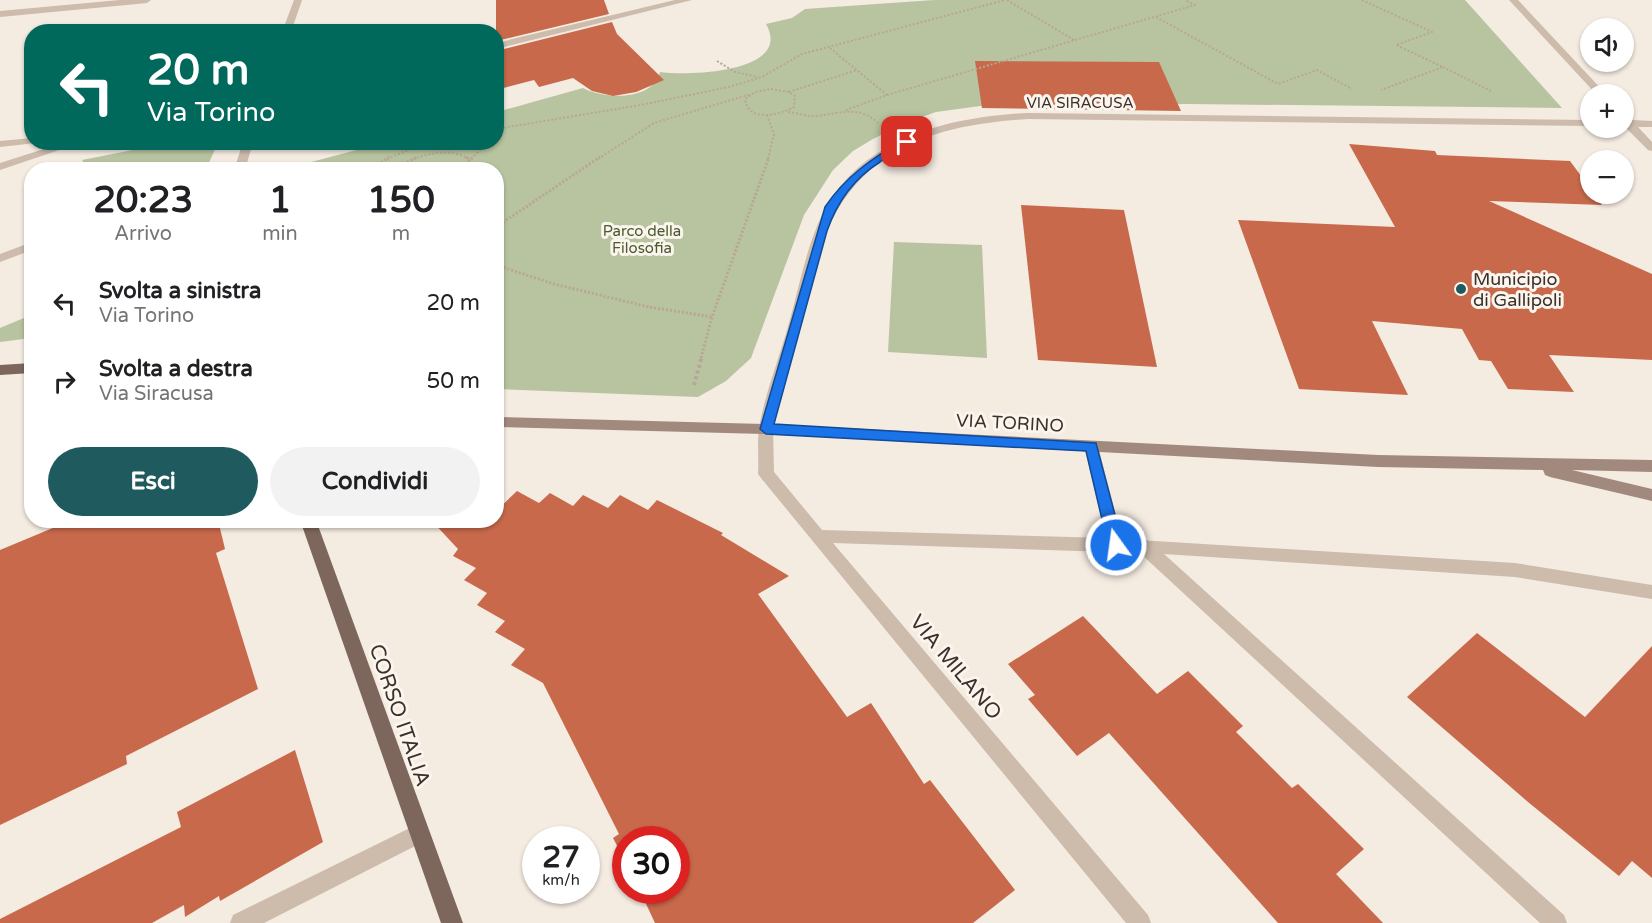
<!DOCTYPE html>
<html lang="it">
<head>
<meta charset="utf-8">
<style>
	:root { --surface:#fff; --page:#f2f2f2; --text:#202124; --muted:#757577; --accent:#1f5a5e }
	body { margin:0; font-family:"Varela Round",sans-serif; background:var(--page); color:var(--text); height:100vh; display:flex; flex-direction:column; font-size:22px; white-space:nowrap }
	* { box-sizing:border-box; margin:0 }
	p { font-size:20px; color:var(--muted) }
	.icon { flex:none; width:33px; height:33px; fill:none; stroke:currentColor; stroke-width:2; stroke-linecap:round; stroke-linejoin:round }
	.map { position:relative; flex:1; overflow:hidden }
	.sheet { position:absolute; left:24px; top:162px; width:480px; height:366px; display:flex; flex-direction:column; background:var(--surface); border-radius:24px; box-shadow:0 2px 4px #0004 }
	.sheet>* { flex:none }
	.hud { position:absolute; left:24px; top:24px; width:480px; height:126px; border-radius:24px; box-shadow:0 2px 4px #0004; background:#00695c; color:#fff; overflow:hidden }
	.controls { position:absolute; left:1580px; top:18px; display:grid; gap:12px }
	.controls a { display:grid; place-items:center; width:54px; height:54px; border-radius:50%; background:var(--surface); box-shadow:0 2px 4px #0004; font-size:30px }
	.speed { position:absolute; left:522px; top:826px; display:flex; gap:12px; font-size:30px; font-weight:700; text-align:center }
	.speed>* { display:grid; place-content:center; width:78px; height:78px; border-radius:50%; background:var(--surface); box-shadow:0 2px 4px #0004; line-height:1 }
	.speed small { font-size:15px; font-weight:400 }
	.speed .limit { border:9px solid #d22; background:#fff; color:#111 }
	.pin { position:absolute; display:grid; place-items:center; width:51px; height:51px; color:#fff; margin:-26px; border-radius:12px; box-shadow:0 3px 9px #0006 }
	.me { position:absolute; width:66px; margin:-33px; rotate:346deg; stroke-linejoin:round; filter:drop-shadow(0 0 4px #0008) }
	.turn { display:flex; align-items:center; gap:21px; height:126px; padding:0 24px; font-size:27px }
	.turn .icon { width:78px; height:78px; stroke-width:2.5 }
	.turn b { display:block; font-size:42px; line-height:51px }
	.eta { display:flex; justify-content:space-evenly; align-items:center; height:102px; text-align:center }
	.eta b { font-size:36px; font-weight:700; line-height:42px }
	.cta { display:flex; gap:12px; margin-top:auto; padding:12px 24px }
	.cta a { flex:1; height:69px; border-radius:36px; background:var(--accent); color:#fff; font-size:24px; font-weight:700; line-height:69px; text-align:center }
	.cta a+a { background:var(--page); color:var(--text) }
	ul { padding:0; list-style:none }
	li { display:flex; align-items:center; gap:18px; height:78px; padding:0 24px }
	li div { flex:1 }
	li b { display:block; font-size:22px }
	li em { font-style:normal }
	.map>svg:first-child { display:block }
	.green { fill:#b8c4a0 }
	.building { fill:#c8694b }
	.lines { fill:none; stroke-linecap:round; stroke-linejoin:round }
	.path-far2 { stroke:#b9a596; stroke-width:2; stroke-dasharray:2 2; stroke-linecap:butt }
	.path-far1 { stroke:#b9a596; stroke-width:3; stroke-dasharray:2 2; stroke-linecap:butt }
	.path { stroke:#b9a596; stroke-width:4; stroke-dasharray:3 3; stroke-linecap:butt }
	.street { fill:#cdbbac; fill-rule:evenodd }
	.secondary { fill:#a18a7d; fill-rule:evenodd }
	.primary { fill:#7d675c; fill-rule:evenodd }
	.route { fill:#1a73e8; stroke:#114b97; stroke-width:1.5 }
	.poi-dot { fill:#1f5a5e; stroke:#fbf5ee; stroke-width:2 }
	.labels { text-anchor:middle; stroke-width:6; stroke-linejoin:round; paint-order:stroke }
	.far-street-label { font-size:15px; fill:#3b302b; stroke:#fbf5ee }
	.far-park-label { font-size:15px; fill:#4a5a2e; stroke:#fbf5ee }
	.poi-label { font-size:18px; fill:#3b302b; stroke:#fbf5ee; text-anchor:start }
	.street-label { font-size:18px; fill:#3b302b; stroke:#fbf5ee }
	.near-street-label { font-size:21px; fill:#3b302b; stroke:#fbf5ee }
</style>
</head>
<body>
<div class="map">
<svg width="1652" height="923" viewBox="0 0 1652 923">
	<rect width="100%" height="100%" fill="#f4ebe1"/>
	<g class="green">
		<path d="M934 0H1465L1562 108 1190 104 980 106 936 112 905 123 873 139 853 151 833 170 804 215 751 358 726 381 698 397 497 389 496 170H281L383 143 496 142 497 112 583 88C604 99 652 102 660 72 686 76 794 73 766 24L792 18 805 9Z"/>
		<path d="M218 143 207 167 199 169H88L82 160 168 143Z"/>
		<path d="M894 242 982 245 987 358 888 352Z"/>
		<path d="M31 315V338L0 342V328Z"/>
	</g>
	<g class="building">
		<path d="M496 0H604L609 14 496 41Z"/>
		<path d="M612 22 617 34 664 80 636 92 613 96 592 91 573 78 539 87 534 80 496 90V51Z"/>
		<path d="M975 61 1159 62 1181 111 982 108Z"/>
		<path d="M1349 144 1435 151 1437 155 1570 161 1590 188V194H1594L1602 205 1489 201 1652 274V360L1549 355 1574 392 1508 389 1491 361 1479 360 1462 329 1372 321 1408 395 1299 389 1238 220 1395 227Z"/>
		<path d="M1021 205 1124 210 1157 367 1038 360Z"/>
		<path d="M517 491 539 503 550 493 573 506 583 495 608 508 620 495 648 510 657 500 723 533 721 535 789 576 758 594 847 717 871 703 924 784 930 780 1015 890 973 923H655L640 891H676V840H626V863L613 838 619 834 543 683 511 665 525 649 495 632 505 621 477 605 487 593 464 580 476 568 453 556 458 549 431 520H496V511Z"/>
		<path d="M72 520H218L225 549 216 553 258 689 126 756 127 764 0 825V550Z"/>
		<path d="M1083 616 1157 694 1188 671 1243 726 1236 732 1292 788 1298 784 1364 849 1336 874 1383 923H1278L1109 733 1077 756 1028 699 1035 695 1008 664Z"/>
		<path d="M1477 633 1585 717 1652 646V878L1632 861 1619 876 1528 802 1407 697Z"/>
		<path d="M295 750 323 842 220 901 219 896 185 917 184 905 152 923H0V919L181 827 177 812Z"/>
	</g>
	<g class="lines">
		<g class="path-far2">
			<path d="M1007 0 1074 40"/>
			<path d="M1362 0 1432 32 1396 45 1443 67 1381 90"/>
			<path d="M1156 17 1278 84 1317 70 1352 89"/>
			<path d="M830 48 887 95 846 110"/>
			<path d="M717 61 735 72 758 77"/>
			<path d="M1443 67 1491 91"/>
			<path d="M771 89 789 92 795 96 794 107C779 115 748 123 745 99L755 92Z"/>
			<path d="M789 92 857 70"/>
			<path d="M887 95 1195 5 1185 0"/>
			<path d="M788 112C798 113 808 117 817 116 841 113 859 105 878 123"/>
			<path d="M767 115 774 134 768 159"/>
			<path d="M496 129 641 105 729 87 762 77 802 54 1005 0"/>
			<path d="M387 159 427 142"/>
			<path d="M413 159C431 153 451 148 469 159"/>
			<path d="M471 159 488 142"/>
			<path d="M598 159 654 123 751 94"/>
		</g>
		<g class="path-far1">
			<path d="M466 157 477 170"/>
			<path d="M471 159 473 157"/>
			<path d="M372 170 389 157"/>
			<path d="M393 170 417 157"/>
			<path d="M496 227 600 157"/>
			<path d="M496 265 554 284 649 307 712 317"/>
			<path d="M701 358 712 317 769 157"/>
		</g>
		<path class="path" d="M694 385 702 356"/>
		<g class="street">
			<path d="M120 0H151L147 3 0 17V11Z"/>
			<path d="M294 0H302L291 32H282Z"/>
			<path d="M675 0H692L496 49V43Z"/>
			<path d="M1509 0H1518L1606 94H1596Z"/>
			<path d="M1028 113 1590 120V126L1028 119C942 124 864 145 827 231L773 429 774 472 822 530 1106 538 1084 446 1086 442H1096L1098 446 1122 539 1515 563 1652 585V599L1515 577 1164 554 1564 915 1567 923H1540L1140 553 833 543 1148 915 1151 923H1126L761 478 758 474C759 459 757 443 759 429 764 396 780 356 789 323 799 288 806 248 822 215 861 137 949 117 1028 113Z"/>
			<path d="M1623 114 1632 120 1652 121V127H1638L1652 142V151L1648 150 1623 125Z"/>
			<path d="M32 138V142L36 143 0 147V141Z"/>
			<path d="M66 142H83L0 170V163Z"/>
			<path d="M243 142H253L245 170H234Z"/>
			<path d="M32 242V250L0 262V254Z"/>
			<path d="M418 824 425 827 428 834 425 841 264 923H230L233 915Z"/>
		</g>
		<path class="secondary" d="M496 417 766 424 1378 455 1652 460V472L1572 470 1652 489V501L1550 477 1545 475 1543 470 1378 467 766 434 496 427Z"/>
		<g class="primary">
			<path d="M32 363V373L0 375V365Z"/>
			<path d="M300 520H316L463 923H441Z"/>
		</g>
	</g>
	<path class="route" d="M904 140 912 142C903 151 890 155 880 162 853 179 837 202 827 231L774 424 1096 443 1123 545 1121 549H1111L1108 545 1086 451 766 434 760 429 825 207C845 177 872 158 904 140Z"/>
	<circle class="poi-dot" cx="1461" cy="289" r="6"/>
	<g class="labels">
		<g class="far-street-label">
			<text x="1080" y="108">VIA SIRACUSA</text>
		</g>
		<g class="far-park-label">
			<text x="642" y="236">Parco della<tspan x="642" dy="17">Filosofia</tspan></text>
		</g>
		<g class="poi-label">
			<text x="1473" y="285">Municipio<tspan x="1473" dy="21">di Gallipoli</tspan></text>
		</g>
		<g class="street-label">
			<text transform="translate(1010 423) rotate(3)" y="6">VIA TORINO</text>
		</g>
		<g class="near-street-label">
			<text transform="translate(956 667) rotate(50)" y="7">VIA MILANO</text>
			<text transform="translate(400 715) rotate(71)" y="7">CORSO ITALIA</text>
		</g>
	</g>
</svg>
<div class="controls">
<a><svg class="icon" aria-label="sound" viewBox="0 0 24 24"><path d="M4 9h4l5-4v14l-5-4H4zM17 9q2 3 0 6"/></svg></a>
<a>+</a>
<a>−</a>
</div>
<div class="speed"><div>27<small>km/h</small></div><div class="limit">30</div></div>
<div class="pin" style="left:907px;top:142px;background:#d93025"><svg class="icon" aria-label="arrive" viewBox="0 0 24 24"><path d="M6 21V4h12l-3 4 3 4H6"/></svg></div>
<svg class="me" style="left:1116px;top:545px" viewBox="-20 -20 40 40"><circle r="17" fill="#1a73e8" stroke="#fff" stroke-width="3"/><path d="M0-11L8 9 0 5-8 9z" fill="#fff"/></svg>
<div class="hud">
<div class="turn"><svg class="icon" aria-label="left" viewBox="0 0 24 24"><path d="M17 20v-9H6M10 6l-5 5 5 5"/></svg><div><b>20 m</b>Via Torino</div></div>
</div>
<section class="sheet">
<div class="eta">
<div><b>20:23</b><p>Arrivo</p></div>
<div><b>1</b><p>min</p></div>
<div><b>150</b><p>m</p></div>
</div>
<ul>
<li><svg class="icon" aria-label="left" viewBox="0 0 24 24"><path d="M17 20v-9H6M10 6l-5 5 5 5"/></svg><div><b>Svolta a sinistra</b><p>Via Torino</p></div><em>20 m</em></li>
<li><svg class="icon" aria-label="right" viewBox="0 0 24 24"><path d="M7 20v-9h11M14 6l5 5-5 5"/></svg><div><b>Svolta a destra</b><p>Via Siracusa</p></div><em>50 m</em></li>
</ul>
<div class="cta"><a>Esci</a><a>Condividi</a></div>
</section>
</div>
</body>
</html>
